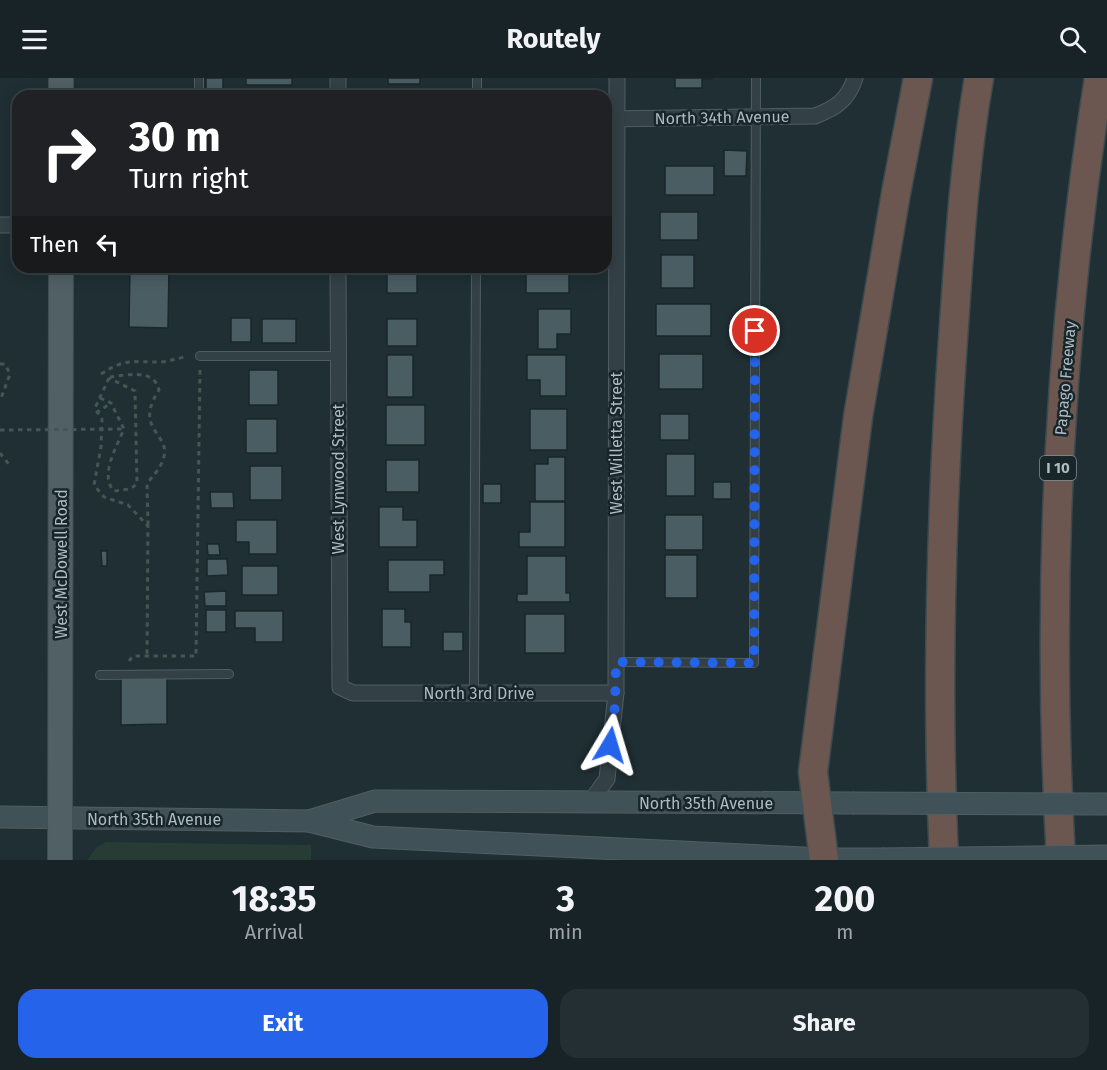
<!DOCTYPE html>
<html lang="en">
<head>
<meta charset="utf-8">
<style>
	:root { --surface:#172327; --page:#242f33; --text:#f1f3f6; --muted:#9ea4a7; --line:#364044; --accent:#2563eb }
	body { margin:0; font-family:"Fira Sans",sans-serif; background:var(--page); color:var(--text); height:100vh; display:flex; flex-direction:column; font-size:22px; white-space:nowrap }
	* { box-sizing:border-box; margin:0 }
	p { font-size:20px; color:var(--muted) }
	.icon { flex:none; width:33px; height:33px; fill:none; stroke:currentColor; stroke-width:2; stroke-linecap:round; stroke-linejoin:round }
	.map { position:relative; height:782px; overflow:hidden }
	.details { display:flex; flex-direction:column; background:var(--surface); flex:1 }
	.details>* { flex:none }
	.top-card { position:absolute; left:12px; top:12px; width:600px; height:183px; border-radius:18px; box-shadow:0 3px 15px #0003,0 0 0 2px var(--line); background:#202124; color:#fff; overflow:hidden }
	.pin { position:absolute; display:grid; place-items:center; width:51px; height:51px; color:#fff; margin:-26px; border:3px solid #fff; border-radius:50%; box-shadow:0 2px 6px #0007 }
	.me { position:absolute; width:66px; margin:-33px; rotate:7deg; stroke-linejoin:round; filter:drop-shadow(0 0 4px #0008) }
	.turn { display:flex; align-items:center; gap:21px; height:126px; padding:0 18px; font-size:27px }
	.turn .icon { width:78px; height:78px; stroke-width:2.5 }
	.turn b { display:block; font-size:42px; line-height:51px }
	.then { display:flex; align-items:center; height:57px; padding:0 18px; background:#0003; gap:12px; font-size:22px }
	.eta { display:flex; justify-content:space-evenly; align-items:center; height:102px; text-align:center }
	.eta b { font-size:36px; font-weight:700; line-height:42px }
	.primary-button { display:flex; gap:12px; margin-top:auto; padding:12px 18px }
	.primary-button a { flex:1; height:69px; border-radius:18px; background:var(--accent); color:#fff; font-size:24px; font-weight:700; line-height:69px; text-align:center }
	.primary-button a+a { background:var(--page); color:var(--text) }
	header { display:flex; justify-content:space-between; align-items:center; height:78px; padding:0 18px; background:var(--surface); font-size:27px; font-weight:700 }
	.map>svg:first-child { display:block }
	.green { fill:#273c35 }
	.building { fill:#4a5d63; stroke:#1a272b; stroke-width:1.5 }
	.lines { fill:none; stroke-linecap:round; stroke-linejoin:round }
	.lane-casing { stroke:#505e63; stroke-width:10 }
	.street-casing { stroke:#505e63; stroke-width:17 }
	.secondary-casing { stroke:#505e63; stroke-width:23 }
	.primary-casing { stroke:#3f4c51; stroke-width:26 }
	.highway-casing { stroke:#3d4b4f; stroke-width:31 }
	.path { stroke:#435753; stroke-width:3; stroke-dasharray:4.5 4.5; stroke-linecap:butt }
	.lane { stroke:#334045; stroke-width:8 }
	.street { stroke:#334045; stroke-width:15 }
	.secondary { stroke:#415158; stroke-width:21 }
	.primary { stroke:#506065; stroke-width:24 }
	.highway { stroke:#6b5750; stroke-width:28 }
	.secondary-bridge-casing { stroke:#505e63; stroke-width:23; stroke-linecap:butt }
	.path-bridge { stroke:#435753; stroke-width:3; stroke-dasharray:4.5 4.5; stroke-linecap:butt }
	.secondary-bridge { stroke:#415158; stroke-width:21 }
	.route { stroke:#2563eb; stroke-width:10; stroke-dasharray:0 18 }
	.labels { text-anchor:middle; stroke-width:5; stroke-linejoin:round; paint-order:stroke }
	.shield { fill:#182529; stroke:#808f94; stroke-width:1.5 }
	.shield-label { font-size:15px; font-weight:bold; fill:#acbcc2 }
	.street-label { font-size:16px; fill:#acbcc2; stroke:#182529 }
</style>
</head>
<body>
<header><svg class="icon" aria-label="menu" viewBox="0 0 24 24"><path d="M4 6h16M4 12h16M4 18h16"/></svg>Routely<svg class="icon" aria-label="search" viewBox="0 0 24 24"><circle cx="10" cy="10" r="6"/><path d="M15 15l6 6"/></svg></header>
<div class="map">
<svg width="1107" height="782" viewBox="0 0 1107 782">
	<rect width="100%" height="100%" fill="#1f2f34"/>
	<path class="green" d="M106 764 311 767V782H87L96 770Z"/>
	<g class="building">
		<rect x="206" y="0" width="17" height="18"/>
		<rect x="246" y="0" width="46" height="7"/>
		<rect x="388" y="0" width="32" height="6"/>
		<path d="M675 0H712V1H702V10H675Z"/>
		<path d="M724 72 747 73 746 98H724Z"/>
		<rect x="665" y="88" width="49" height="29"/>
		<rect x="660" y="134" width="38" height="28"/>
		<rect x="661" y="177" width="33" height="33"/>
		<path d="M130 189H169L168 250 129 249Z"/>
		<rect x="387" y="189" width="30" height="26"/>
		<rect x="526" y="189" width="43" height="26"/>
		<rect x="656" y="226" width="55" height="32"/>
		<path d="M538 231H571V256H557V271H538Z"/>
		<rect x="231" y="240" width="20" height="24"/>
		<rect x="262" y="241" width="34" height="24"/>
		<rect x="387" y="241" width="30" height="27"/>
		<rect x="659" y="276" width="44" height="35"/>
		<rect x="387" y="277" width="26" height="42"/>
		<path d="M527 277H566V318H540V302H527Z"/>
		<rect x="249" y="292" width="29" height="35"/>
		<rect x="386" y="327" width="39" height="40"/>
		<rect x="530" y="331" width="37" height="41"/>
		<rect x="660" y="336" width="29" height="26"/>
		<rect x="246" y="341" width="31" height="34"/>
		<rect x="666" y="376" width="29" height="42"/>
		<path d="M548 379H565V423H535V386H548Z"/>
		<rect x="386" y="382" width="33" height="32"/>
		<rect x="250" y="388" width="32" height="34"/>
		<rect x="713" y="404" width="18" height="17"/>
		<rect x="483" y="406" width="18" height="19"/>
		<path d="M210 414H233L234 430H211Z"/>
		<path d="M530 424H565V469H519V454H530Z"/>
		<path d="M379 429H403V442H417V469H379Z"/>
		<rect x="665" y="437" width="38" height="35"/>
		<path d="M236 442H277V476H249V464H236Z"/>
		<path d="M207 466H219L220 477H208Z"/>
		<path d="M101 473H107V488H102Z"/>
		<rect x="665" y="477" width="32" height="43"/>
		<path d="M527 478H566V515H570V524H517V516H527Z"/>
		<path d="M207 481H227L228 497 207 498Z"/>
		<path d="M388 482H444V497H430V514H388Z"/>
		<rect x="242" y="488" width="36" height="29"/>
		<path d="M226 513V528H205L204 514Z"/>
		<path d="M382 531H405V544H411V569H382Z"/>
		<rect x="206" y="532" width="20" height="22"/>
		<path d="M235 533H283V564H255V550H235Z"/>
		<rect x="525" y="536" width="40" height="39"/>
		<rect x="443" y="554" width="20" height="19"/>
		<path d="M121 600H167V646L121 647Z"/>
	</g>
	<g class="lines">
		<g class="lane-casing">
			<g id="lane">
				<path d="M199 0V18"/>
				<path d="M477 0V18"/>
				<path d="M200 278H338"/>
				<path d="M616 584 754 585 756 0"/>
				<path d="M100 597 229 596"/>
				<path d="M474 614 476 189"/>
			</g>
		</g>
		<g class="street-casing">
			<g id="street">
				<path d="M338 18V0"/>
				<path d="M606 41 815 38C836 30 848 22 855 0"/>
				<path d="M0 147H18"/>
				<path d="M338 189 340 609 353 615H616"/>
				<path d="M590 724 607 701 616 615 617 0"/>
			</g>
		</g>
		<g class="secondary-casing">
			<g id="secondary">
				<path d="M0 739 309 743 373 759 824 781H882"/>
				<path d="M309 743 375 723 852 725"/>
			</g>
		</g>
		<g class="primary-casing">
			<g id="primary">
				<path d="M61 0V18"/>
				<path d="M60 782 61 189"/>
			</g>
		</g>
		<g class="highway-casing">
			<g id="highway">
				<path d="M824 782 813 694 858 339 896 115 918 0"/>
				<path d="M944 782C936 609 941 434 953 261 959 175 964 86 979 0"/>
				<path d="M1061 782C1046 521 1058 259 1099 0"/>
			</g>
		</g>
		<g class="path">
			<path d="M0 286H5L10 296 0 323"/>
			<path d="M101 296C125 280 134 284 160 284 169 284 179 279 188 279"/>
			<path d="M110 299C127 297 154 290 159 312 126 362 195 354 147 405L148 447"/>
			<path d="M109 300 95 330 102 341 101 369 94 407 104 419 128 427 148 448 147 578"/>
			<path d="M100 320 111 325 124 351C117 368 99 398 114 413L130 411 137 406 135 313 109 300"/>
			<path d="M96 335 111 325"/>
			<path d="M0 375 11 389"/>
			<path d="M129 583 133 578H196L200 291"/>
		</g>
		<use href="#lane" class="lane"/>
		<use href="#street" class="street"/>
		<use href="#secondary" class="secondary"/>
		<use href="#primary" class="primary"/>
		<use href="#highway" class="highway"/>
		<g class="secondary-bridge-casing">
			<g id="secondary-bridge">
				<path d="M852 725 1107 726"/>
				<path d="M882 781 1107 778"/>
			</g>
		</g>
		<path class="path-bridge" d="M0 352 124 351"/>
		<use href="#secondary-bridge" class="secondary-bridge"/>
	</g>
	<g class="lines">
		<path class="route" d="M610 667 615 628 616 584 754 585 755 253"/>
	</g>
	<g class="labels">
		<rect class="shield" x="1040" y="378" width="36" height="24" rx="4.5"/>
		<g class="shield-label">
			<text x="1058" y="395">I 10</text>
		</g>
		<g class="street-label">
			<text transform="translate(722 39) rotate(-1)" y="6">North 34th Avenue</text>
			<text transform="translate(1065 300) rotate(-85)" y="6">Papago Freeway</text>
			<text transform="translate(616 365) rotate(-90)" y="6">West Willetta Street</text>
			<text transform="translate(338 401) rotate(-90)" y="6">West Lynwood Street</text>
			<text transform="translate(61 486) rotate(-90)" y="6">West McDowell Road</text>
			<text x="479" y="621">North 3rd Drive</text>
			<text x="706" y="731">North 35th Avenue</text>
			<text x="154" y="747">North 35th Avenue</text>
		</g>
	</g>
</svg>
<div class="pin" style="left:755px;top:253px;background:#d93025"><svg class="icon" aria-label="arrive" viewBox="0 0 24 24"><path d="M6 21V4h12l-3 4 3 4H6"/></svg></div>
<svg class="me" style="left:610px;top:667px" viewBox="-20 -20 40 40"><path d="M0-17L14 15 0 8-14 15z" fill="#2563eb" stroke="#fff" stroke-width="4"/></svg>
<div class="top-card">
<div class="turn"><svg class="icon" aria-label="right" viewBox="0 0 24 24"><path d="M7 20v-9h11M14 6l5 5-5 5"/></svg><div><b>30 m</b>Turn right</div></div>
<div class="then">Then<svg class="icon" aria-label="left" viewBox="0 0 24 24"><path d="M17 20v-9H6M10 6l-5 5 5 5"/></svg></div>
</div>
</div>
<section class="details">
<div class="eta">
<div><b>18:35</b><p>Arrival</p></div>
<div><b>3</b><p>min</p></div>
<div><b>200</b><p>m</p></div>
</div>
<div class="primary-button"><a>Exit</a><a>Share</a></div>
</section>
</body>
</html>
